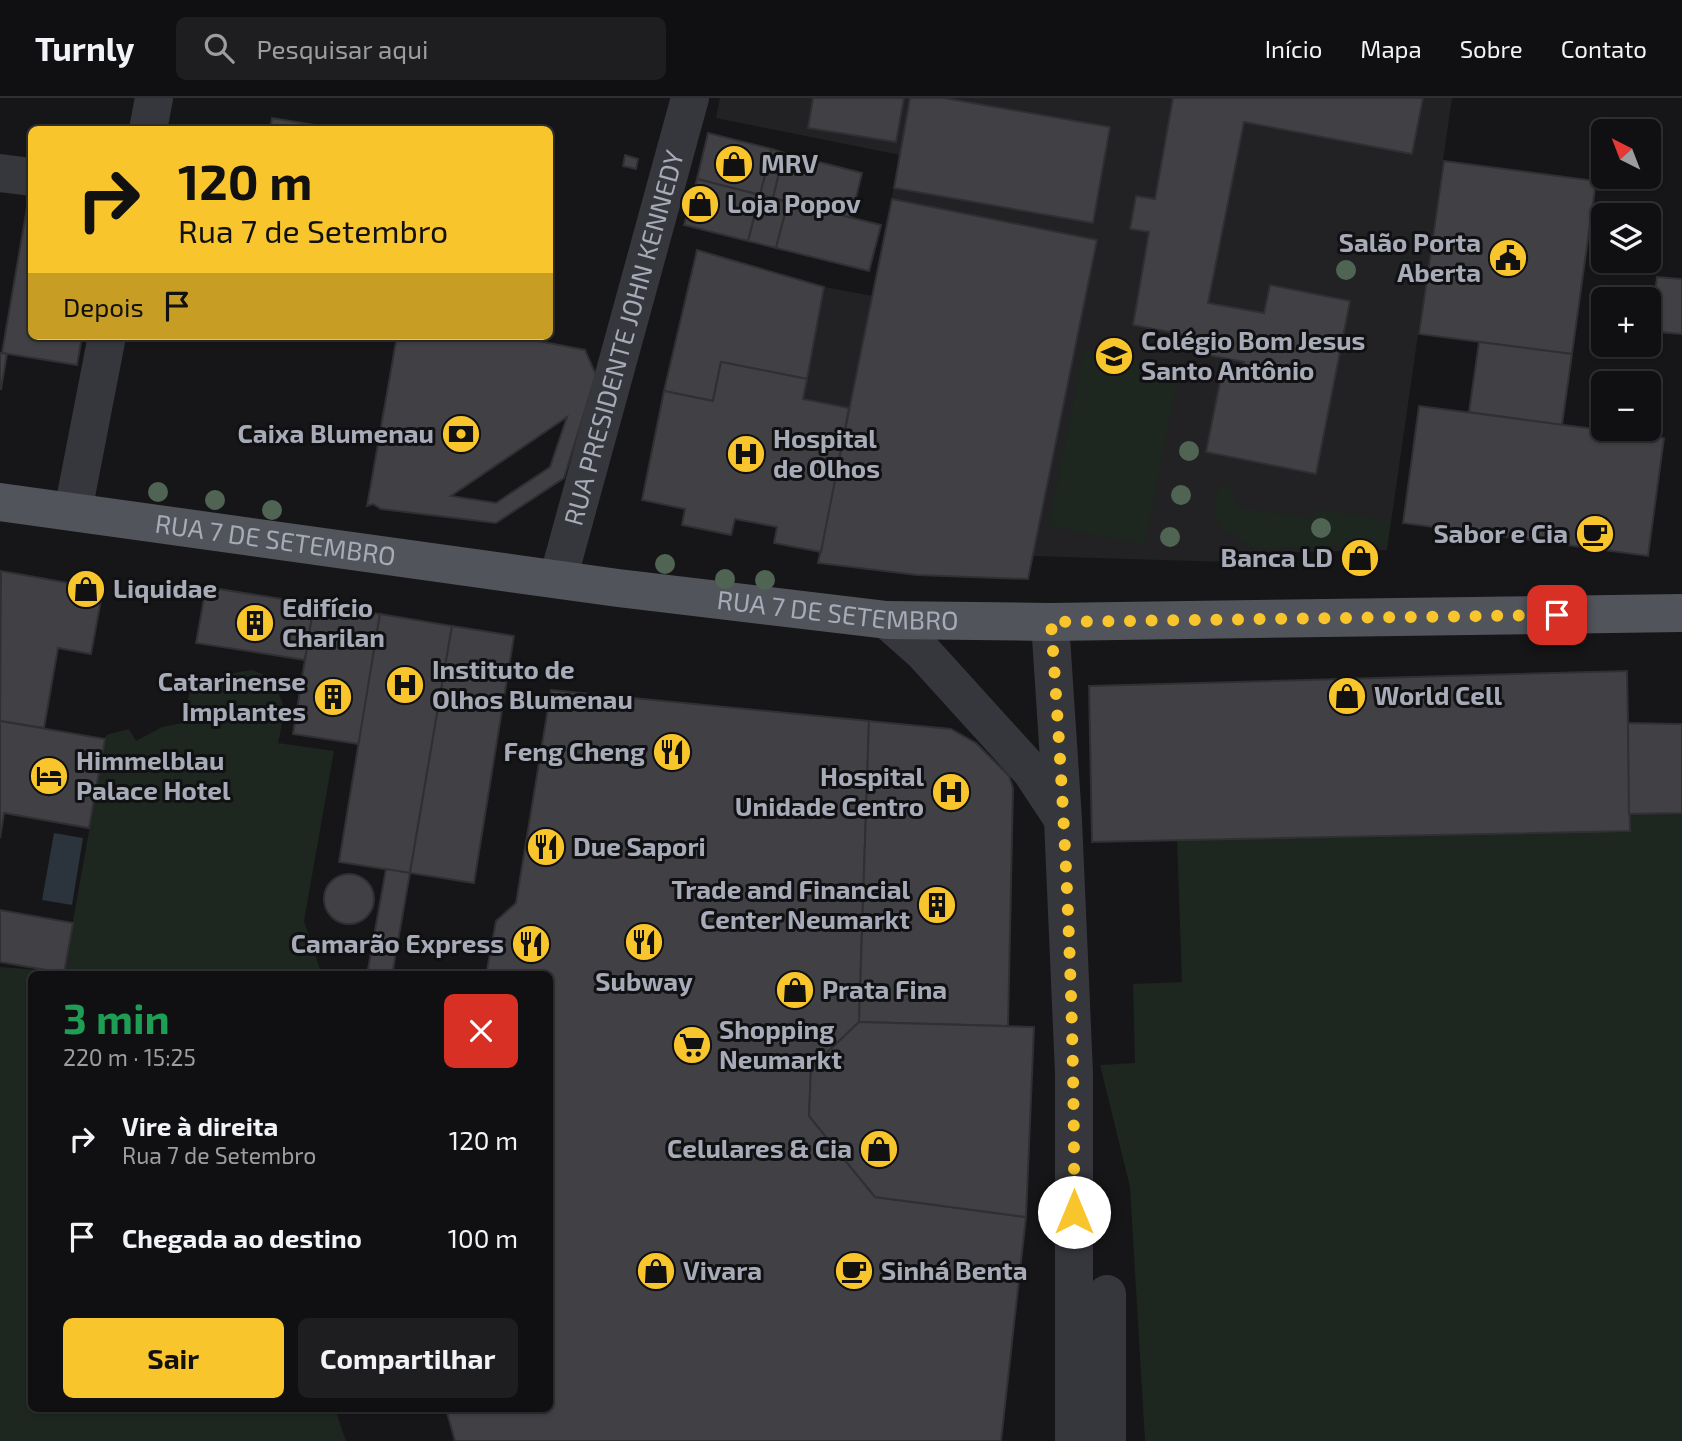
<!DOCTYPE html>
<html lang="pt">
<head>
<meta charset="utf-8">
<style>
	:root { --surface:#101012; --page:#1e1e20; --text:#f1f3f6; --muted:#9c9d9f; --line:#303032; --accent:#f9c52c }
	body { margin:0; font-family:"Exo 2",sans-serif; background:var(--page); color:var(--text); height:100vh; display:flex; flex-direction:column; font-size:26px; white-space:nowrap }
	* { box-sizing:border-box; margin:0 }
	p { font-size:23px; color:var(--muted) }
	.icon { flex:none; width:38px; height:38px; fill:none; stroke:currentColor; stroke-width:2; stroke-linecap:round; stroke-linejoin:round }
	.map { position:relative; flex:1; overflow:hidden }
	.drawer { position:absolute; left:28px; top:873px; width:525px; height:441px; display:flex; flex-direction:column; background:var(--surface); border-radius:10px; box-shadow:0 2px 5px #0004,0 0 0 2px var(--line) }
	.drawer>* { flex:none }
	.top-card { position:absolute; left:28px; top:28px; width:525px; height:214px; border-radius:10px; box-shadow:0 2px 5px #0004,0 0 0 2px var(--line); background:#f9c52c; color:#111; overflow:hidden }
	.needle { width:46px; rotate:318deg }
	.tools { position:absolute; left:1591px; top:21px; display:grid; gap:14px }
	.tools a { display:grid; place-items:center; width:70px; height:70px; border-radius:10px; background:var(--surface); box-shadow:0 2px 5px #0004,0 0 0 2px var(--line); font-size:35px }
	.pin { position:absolute; display:grid; place-items:center; width:60px; height:60px; color:#fff; margin:-30px; border-radius:14px; box-shadow:0 4px 10px #0006 }
	.me { position:absolute; width:77px; margin:-38px; rotate:0deg; stroke-linejoin:round; filter:drop-shadow(0 0 5px #0008) }
	.turn { display:flex; align-items:center; gap:24px; height:147px; padding:0 35px; font-size:32px }
	.turn .icon { width:91px; height:91px; stroke-width:2.5 }
	.turn b { display:block; font-size:49px; line-height:60px }
	.then { display:flex; align-items:center; height:66px; padding:0 35px; background:#0003; gap:14px; font-size:26px }
	.round { display:grid; place-items:center; flex:none; width:74px; height:74px; border-radius:10px; background:var(--page) }
	.overview { display:flex; align-items:center; justify-content:space-between; height:119px; padding:0 35px }
	h1 { font-size:42px; font-weight:700; line-height:52px; color:#1e9e55 }
	.button { display:flex; gap:14px; margin-top:auto; padding:14px 35px }
	.button a { flex:1; height:80px; border-radius:10px; background:var(--accent); color:#111; font-size:28px; font-weight:700; line-height:80px; text-align:center }
	.button a+a { background:var(--page); color:var(--text) }
	ul { padding:0; list-style:none }
	li { display:flex; align-items:center; gap:21px; height:98px; padding:0 35px }
	li div { flex:1 }
	li b { display:block; font-size:26px }
	li em { font-style:normal }
	header { display:flex; align-items:center; gap:42px; box-sizing:border-box; height:98px; padding:0 35px; background:var(--surface); border-bottom:2px solid var(--line) }
	header strong { font-size:33px }
	nav { display:flex; gap:38px; margin-inline-start:auto; font-size:24px }
	.search { width:490px; height:63px; background:var(--page); display:flex; align-items:center; gap:18px; box-sizing:border-box; padding:0 24px; border-radius:10px; color:var(--muted); font-size:26px }
	.map>svg:first-child { display:block }
	.built { fill:#222225 }
	.green { fill:#1d261f }
	.water { fill:#2b333c }
	.building { fill:#404045; stroke:#303034; stroke-width:2; fill-rule:evenodd }
	.lines { fill:none; stroke-linecap:round; stroke-linejoin:round }
	.minor { stroke:#36373d; stroke-width:38 }
	.major { stroke:#52545c; stroke-width:38 }
	.tree { fill:#4f6453 }
	.route { stroke:#f9c52c; stroke-width:12; stroke-dasharray:0 21.6 }
	.labels { text-anchor:middle; stroke-width:6; stroke-linejoin:round; paint-order:stroke }
	.poi-label { font-size:26px; font-weight:bold; fill:#a7abb8; stroke:#111113; text-anchor:start }
	.street-label { font-size:26px; fill:#a7abb8; stroke:#111113 }
</style>
</head>
<body>
<header>
<strong>Turnly</strong>
<div class="search"><svg class="icon" aria-label="search" viewBox="0 0 24 24"><circle cx="10" cy="10" r="6"/><path d="M15 15l6 6"/></svg>Pesquisar aqui</div>
<nav><a>Início</a><a>Mapa</a><a>Sobre</a><a>Contato</a></nav>
</header>
<div class="map">
<svg width="1682" height="1343" viewBox="0 0 1682 1343">
	<rect width="100%" height="100%" fill="#161618"/>
	<path class="built" d="M720 0H1452L1387 452 1254 455 1227 464 1033 458 1028 481 917 477 818 465 849 310 803 301 824 189 873 198 900 57 716 20Z"/>
	<g class="green">
		<path d="M1084 252 1180 271 1145 447 1048 428Z"/>
		<path d="M1225 387 1231 389 1238 409 1313 421 1316 411 1391 423 1387 447 1254 451 1226 433 1215 421V404L1219 389Z"/>
		<path d="M252 572 273 580 285 612 278 645 334 653 304 823 322 877H32V1311H335L346 1343H0V869L64 874 106 637 129 631 136 643 162 629 183 625 190 591 215 578Z"/>
		<path d="M1682 715V1343H1145L1130 1089 1100 967 1135 965 1133 886 1182 884 1177 741 1629 733V716Z"/>
	</g>
	<path class="water" d="M54 735 83 740 72 807 42 802Z"/>
	<g class="building">
		<path d="M813 0H904L896 44 808 30Z"/>
		<path d="M910 0H944L1110 29 1093 125 894 90Z"/>
		<path d="M1173 0H1423L1412 56 1244 24 1208 205 1264 215 1270 187 1350 203 1316 376 1206 354 1221 279 1240 283 1244 264 1182 252 1185 237 1133 227 1149 134 1130 131 1136 98 1155 101Z"/>
		<path d="M272 20 345 32H270Z"/>
		<path d="M708 35 772 51 760 97 697 81Z"/>
		<path d="M772 51 784 55 773 100 760 97Z"/>
		<path d="M784 55 862 75 851 120 773 100Z"/>
		<path d="M625 57 638 61 636 71 623 68Z"/>
		<path d="M1444 63 1596 83 1572 256 1419 236Z"/>
		<path d="M697 81 760 97 748 143 684 127Z"/>
		<path d="M30 92 32 238H82L77 267 2 255Z"/>
		<path d="M760 97 788 104 776 150 748 143Z"/>
		<path d="M892 101 1097 142 1028 481 917 477 818 465Z"/>
		<path d="M788 104 881 127 869 173 776 150Z"/>
		<path d="M697 152 824 189 807 281 721 264 713 303 664 293Z"/>
		<path d="M1657 179 1682 181V236L1648 233V201H1635L1636 192 1655 194Z"/>
		<path d="M397 238H534L533 242 585 252 596 277 564 380 496 425 381 411 373 406 367 408ZM567 319 550 369 496 405 451 398Z"/>
		<path d="M1479 244 1572 256 1562 327 1469 314Z"/>
		<path d="M0 255 7 256 1 291H0Z"/>
		<path d="M721 264 807 281 803 301 849 310 821 454 774 445 777 429 735 421 731 437 682 427 685 411 642 402 664 293 713 303Z"/>
		<path d="M1419 308 1664 340 1648 458 1403 425Z"/>
		<path d="M1350 453 1371 454V466L1350 465Z"/>
		<path d="M1 473 103 491 91 556 58 550 44 630 0 623Z"/>
		<path d="M206 489 314 506 305 562 196 545Z"/>
		<path d="M314 506 380 516 359 646 293 636Z"/>
		<path d="M380 516 452 528 410 775 339 764Z"/>
		<path d="M452 528 514 538 474 785 410 775Z"/>
		<path d="M1627 573 1630 733 1092 744 1089 588Z"/>
		<path d="M551 592 869 623 859 924 811 970 809 1018 875 1099 1026 1119 1001 1343H455L446 1311H550V877H486L496 823 516 805Z"/>
		<path d="M0 623 105 641 89 730 4 715 0 740Z"/>
		<path d="M869 623 951 631 976 645 1009 678 1013 690 1008 928 859 924Z"/>
		<path d="M1628 625 1682 626V715L1629 716Z"/>
		<path d="M386 771 410 775 392 877H367Z"/>
		<circle cx="349" cy="801" r="25"/>
		<path d="M0 812 73 825 64 875 0 864Z"/>
		<path d="M859 924 1034 929 1026 1119 875 1099 809 1018 811 970Z"/>
	</g>
	<g class="lines">
		<g class="minor">
			<path d="M148 32 154 0"/>
			<path d="M0 75 32 79"/>
			<path d="M73 413 107 238"/>
			<path id="s1" d="M558 481 690 0"/>
			<path d="M887 522 923 554 1031 673 1062 720"/>
			<path d="M1050 524 1063 722 1074 975V1343"/>
			<path d="M1107 1196V1343"/>
		</g>
		<path class="major" id="s2" d="M0 404 618 490 887 522 1050 524 1682 515"/>
	</g>
	<g class="tree">
		<circle cx="1346" cy="172" r="10"/>
		<circle cx="1189" cy="353" r="10"/>
		<circle cx="158" cy="394" r="10"/>
		<circle cx="1181" cy="397" r="10"/>
		<circle cx="215" cy="402" r="10"/>
		<circle cx="272" cy="412" r="10"/>
		<circle cx="1321" cy="430" r="10"/>
		<circle cx="1170" cy="439" r="10"/>
		<circle cx="665" cy="466" r="10"/>
		<circle cx="725" cy="481" r="10"/>
		<circle cx="765" cy="482" r="10"/>
	</g>
	<g class="lines">
		<path class="route" d="M1074 1114C1075 917 1065 720 1051 524L1557 517"/>
	</g>
	<defs>
		<g id="shop-disc" transform="scale(2.0125)"><circle r="9.5" fill="#f9c52c" stroke="#111113"/><path d="M-5-2.5h2.3a2.7 3.5 0 0 1 5.4 0H5L5.5 6h-11ZM-1.5-2.5h3a1.5 2.3 0 0 0-3 0Z" fill="#111"/></g>
		<g id="civic-disc" transform="scale(2.0125)"><circle r="9.5" fill="#f9c52c" stroke="#111113"/><path d="M-.6-6.5H3V-4.5H.6V-3L4-1V1h2V6H-6V1h2V-1L-.6-3ZM-1.2 2.5V6h2.4V2.5Z" fill="#111"/></g>
		<g id="school-disc" transform="scale(2.0125)"><circle r="9.5" fill="#f9c52c" stroke="#111113"/><path d="M0-5L7-2L0 1L-7-2ZM-4 1L0 2.5L4 1V4Q0 6-4 4Z" fill="#111"/></g>
		<g id="bank-disc" transform="scale(2.0125)"><circle r="9.5" fill="#f9c52c" stroke="#111113"/><path d="M-6-4H6V4H-6ZM0-2.3a2.3 2.3 0 1 0 0 4.6a2.3 2.3 0 1 0 0-4.6Z" fill="#111"/></g>
		<g id="hospital-disc" transform="scale(2.0125)"><circle r="9.5" fill="#f9c52c" stroke="#111113"/><path d="M-5-5h3v3.5h4V-5h3V5h-3V1.5h-4V5h-3Z" fill="#111"/></g>
		<g id="cafe-disc" transform="scale(2.0125)"><circle r="9.5" fill="#f9c52c" stroke="#111113"/><path d="M-5.5-4.5H6V0H3Q3 3.5 0 3.5H-2.5Q-5.5 3.5-5.5 0ZM3-3.2v2h1.7v-2ZM-6 4.5H4V6H-6Z" fill="#111"/></g>
		<g id="building-disc" transform="scale(2.0125)"><circle r="9.5" fill="#f9c52c" stroke="#111113"/><path d="M-4-6H4V6H1V3H-1V6H-4ZM-2.5-4.3h1.7v1.8h-1.7ZM.8-4.3h1.7v1.8H.8ZM-2.5-1h1.7V.8h-1.7ZM.8-1h1.7V.8H.8Z" fill="#111"/></g>
		<g id="restaurant-disc" transform="scale(2.0125)"><circle r="9.5" fill="#f9c52c" stroke="#111113"/><path d="M-5-6h1v4h1v-4h1v4h1v-4h1v5L-1.5 .5V6h-2V.5L-5-1ZM5-6V6H3V1.5H1.5Q1.5-4 5-6Z" fill="#111"/></g>
		<g id="hotel-disc" transform="scale(2.0125)"><circle r="9.5" fill="#f9c52c" stroke="#111113"/><path d="M-6-4.5h1.5V1H6V5H4.5V3h-9V5H-6ZM-4 0a1.8 1.8 0 1 1 3.6 0ZM.5 0V-2.5h3Q6-2.5 6 0Z" fill="#111"/></g>
		<g id="supermarket-disc" transform="scale(2.0125)"><circle r="9.5" fill="#f9c52c" stroke="#111113"/><path d="M-6-5.5h2.5l.6 2H6L4.5 2H-2.5L-4.4-4H-6ZM-1.5 3.2a1.3 1.3 0 1 0 .1 0ZM3 3.2a1.3 1.3 0 1 0 .1 0Z" fill="#111"/></g>
	</defs>
	<g fill-rule="evenodd">
		<use href="#shop-disc" x="734" y="66"/>
		<use href="#shop-disc" x="700" y="106"/>
		<use href="#civic-disc" x="1508" y="160"/>
		<use href="#school-disc" x="1114" y="258"/>
		<use href="#bank-disc" x="461" y="336"/>
		<use href="#hospital-disc" x="746" y="356"/>
		<use href="#cafe-disc" x="1595" y="436"/>
		<use href="#shop-disc" x="1360" y="460"/>
		<use href="#shop-disc" x="86" y="491"/>
		<use href="#building-disc" x="255" y="525"/>
		<use href="#hospital-disc" x="405" y="587"/>
		<use href="#shop-disc" x="1347" y="598"/>
		<use href="#building-disc" x="333" y="599"/>
		<use href="#restaurant-disc" x="672" y="654"/>
		<use href="#hotel-disc" x="49" y="678"/>
		<use href="#hospital-disc" x="951" y="694"/>
		<use href="#restaurant-disc" x="546" y="749"/>
		<use href="#building-disc" x="937" y="807"/>
		<use href="#restaurant-disc" x="644" y="844"/>
		<use href="#restaurant-disc" x="531" y="846"/>
		<use href="#shop-disc" x="795" y="892"/>
		<use href="#supermarket-disc" x="692" y="947"/>
		<use href="#shop-disc" x="879" y="1051"/>
		<use href="#shop-disc" x="656" y="1173"/>
		<use href="#cafe-disc" x="854" y="1173"/>
	</g>
	<g class="labels">
		<g class="poi-label">
			<text x="761" y="75">MRV</text>
			<text x="727" y="115">Loja Popov</text>
			<text x="1481" y="154" text-anchor="end">Salão Porta<tspan x="1481" dy="30">Aberta</tspan></text>
			<text x="1141" y="252">Colégio Bom Jesus<tspan x="1141" dy="30">Santo Antônio</tspan></text>
			<text x="434" y="345" text-anchor="end">Caixa Blumenau</text>
			<text x="773" y="350">Hospital<tspan x="773" dy="30">de Olhos</tspan></text>
			<text x="1568" y="445" text-anchor="end">Sabor e Cia</text>
			<text x="1333" y="469" text-anchor="end">Banca LD</text>
			<text x="113" y="500">Liquidae</text>
			<text x="282" y="519">Edifício<tspan x="282" dy="30">Charilan</tspan></text>
			<text x="432" y="581">Instituto de<tspan x="432" dy="30">Olhos Blumenau</tspan></text>
			<text x="306" y="593" text-anchor="end">Catarinense<tspan x="306" dy="30">Implantes</tspan></text>
			<text x="1374" y="607">World Cell</text>
			<text x="645" y="663" text-anchor="end">Feng Cheng</text>
			<text x="76" y="672">Himmelblau<tspan x="76" dy="30">Palace Hotel</tspan></text>
			<text x="924" y="688" text-anchor="end">Hospital<tspan x="924" dy="30">Unidade Centro</tspan></text>
			<text x="573" y="758">Due Sapori</text>
			<text x="910" y="801" text-anchor="end">Trade and Financial<tspan x="910" dy="30">Center Neumarkt</tspan></text>
			<text x="504" y="855" text-anchor="end">Camarão Express</text>
			<text x="644" y="893" text-anchor="middle">Subway</text>
			<text x="822" y="901">Prata Fina</text>
			<text x="719" y="941">Shopping<tspan x="719" dy="30">Neumarkt</tspan></text>
			<text x="852" y="1060" text-anchor="end">Celulares &amp; Cia</text>
			<text x="683" y="1182">Vivara</text>
			<text x="881" y="1182">Sinhá Benta</text>
		</g>
		<g class="street-label">
			<text dy="9" stroke="none"><textPath href="#s1" startOffset="250">RUA PRESIDENTE JOHN KENNEDY</textPath></text>
			<text dy="9" stroke="none"><textPath href="#s2" startOffset="278">RUA 7 DE SETEMBRO</textPath></text>
			<text dy="9" stroke="none"><textPath href="#s2" startOffset="845">RUA 7 DE SETEMBRO</textPath></text>
		</g>
	</g>
</svg>
<div class="tools">
<a><svg class="needle" viewBox="-14 -14 28 28"><path d="M0-13l5 13h-10z" fill="#e53935"/><path d="M0 13l5-13h-10z" fill="#9c9d9f"/></svg></a>
<a><svg class="icon" aria-label="layers" viewBox="0 0 24 24"><path d="M12 4l9 5-9 5-9-5zM3 14l9 5 9-5"/></svg></a>
<a>+</a>
<a>−</a>
</div>
<div class="pin" style="left:1557px;top:517px;background:#d93025"><svg class="icon" aria-label="arrive" viewBox="0 0 24 24"><path d="M6 21V4h12l-3 4 3 4H6"/></svg></div>
<svg class="me" style="left:1074px;top:1114px" viewBox="-20 -20 40 40"><circle r="19" fill="#fff"/><path d="M0-13L10 11 0 6-10 11z" fill="#f9c52c"/></svg>
<div class="top-card">
<div class="turn"><svg class="icon" aria-label="right" viewBox="0 0 24 24"><path d="M7 20v-9h11M14 6l5 5-5 5"/></svg><div><b>120 m</b>Rua 7 de Setembro</div></div>
<div class="then">Depois<svg class="icon" aria-label="arrive" viewBox="0 0 24 24"><path d="M6 21V4h12l-3 4 3 4H6"/></svg></div>
</div>
<section class="drawer">
<div class="overview"><div><h1>3 min</h1><p>220 m · 15:25</p></div><a class="round" style="background:#d93025;color:#fff"><svg class="icon" aria-label="close" viewBox="0 0 24 24"><path d="M6 6l12 12M18 6L6 18"/></svg></a></div>
<ul>
<li><svg class="icon" aria-label="right" viewBox="0 0 24 24"><path d="M7 20v-9h11M14 6l5 5-5 5"/></svg><div><b>Vire à direita</b><p>Rua 7 de Setembro</p></div><em>120 m</em></li>
<li><svg class="icon" aria-label="arrive" viewBox="0 0 24 24"><path d="M6 21V4h12l-3 4 3 4H6"/></svg><div><b>Chegada ao destino</b></div><em>100 m</em></li>
</ul>
<div class="button"><a>Sair</a><a>Compartilhar</a></div>
</section>
</div>
</body>
</html>
